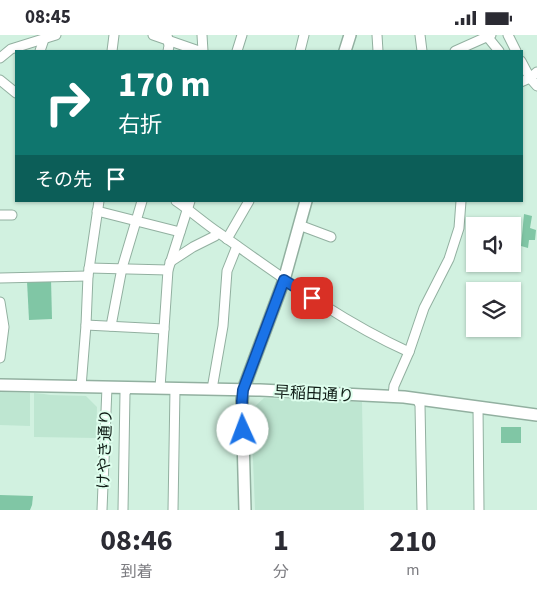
<!DOCTYPE html>
<html lang="ja">
<head>
<meta charset="utf-8">
<style>
	:root { --surface:#fff; --page:#f2f2f3; --text:#2b2b33; --muted:#7c7c81 }
	body { margin:0; font-family:"Source Sans 3","Noto Sans JP",sans-serif; background:var(--page); color:var(--text); height:100vh; display:flex; flex-direction:column; font-size:19px; white-space:nowrap }
	* { box-sizing:border-box; margin:0 }
	p { font-size:16px; color:var(--muted) }
	.icon { flex:none; width:28px; height:28px; fill:none; stroke:currentColor; stroke-width:2; stroke-linecap:round; stroke-linejoin:round }
	.map { position:relative; height:475px; overflow:hidden }
	.panel { display:flex; flex-direction:column; background:var(--surface); flex:1 }
	.panel>* { flex:none }
	.hud { position:absolute; left:15px; top:15px; width:508px; height:152px; border-radius:0px; box-shadow:0 1px 4px #0004; background:#0f766e; color:#fff; overflow:hidden }
	.controls { position:absolute; left:466px; top:182px; display:grid; gap:10px }
	.controls a { display:grid; place-items:center; width:55px; height:55px; border-radius:0px; background:var(--surface); box-shadow:0 1px 4px #0004; font-size:25px }
	.pin { position:absolute; display:grid; place-items:center; width:42px; height:42px; color:#fff; margin:-21px; border-radius:10px; box-shadow:0 2px 8px #0006 }
	.me { position:absolute; width:55px; margin:-28px; rotate:358deg; stroke-linejoin:round; filter:drop-shadow(0 0 4px #0008) }
	.turn { display:flex; align-items:center; gap:18px; height:105px; padding:0 20px; font-size:22px }
	.turn .icon { width:65px; height:65px; stroke-width:2.5 }
	.turn b { display:block; font-size:35px; line-height:42px }
	.then { display:flex; align-items:center; height:48px; padding:0 20px; background:#0003; gap:10px; font-size:19px }
	.eta { display:flex; justify-content:space-evenly; align-items:center; height:85px; text-align:center }
	.eta b { font-size:30px; font-weight:700; line-height:35px }
	.status { display:flex; justify-content:space-between; align-items:center; height:35px; padding:0 25px; background:var(--surface); direction:ltr }
	.status svg { height:14px; fill:currentColor }
	.map>svg:first-child { display:block }
	.built { fill:#bee6d1 }
	.green { fill:#80c6a5 }
	.lines { fill:none; stroke-linecap:round; stroke-linejoin:round }
	.minor-casing { stroke:#92b0a0; stroke-width:11 }
	.major-casing { stroke:#92b0a0; stroke-width:14 }
	.minor { stroke:#fff; stroke-width:9 }
	.major { stroke:#fff; stroke-width:11 }
	.route-casing { stroke:#114b97; stroke-width:12 }
	.route { stroke:#1a73e8; stroke-width:9 }
	.labels { text-anchor:middle; stroke-width:4; stroke-linejoin:round; paint-order:stroke }
	.street-label { font-size:16px; fill:#111d17; stroke:#defeed }
</style>
</head>
<body>
<div class="status"><b>08:45</b><svg viewBox="0 0 49 12"><path d="M0 12V9h3v3zM5 12V6h3v6zM10 12V3h3v9zM15 12V0h3v12zM26 1h20v11H26zM47 4h2v5h-2z"/></svg></div>
<div class="map">
<svg width="537" height="475" viewBox="0 0 537 475">
	<rect width="100%" height="100%" fill="#d1f1e0"/>
	<g class="built">
		<path d="M0 357 30 358V391L0 390Z"/>
		<path d="M34 358 44 359 50 360 86 361 97 372 96 403 34 402Z"/>
		<path d="M264 363 362 367 364 475H255L251 375Z"/>
	</g>
	<g class="green">
		<path d="M524 179 532 181 530 193 536 195 535 205H529L528 213 521 211Z"/>
		<path d="M51 244 52 284 29 285 27 246Z"/>
		<rect x="501" y="392" width="20" height="16"/>
		<path d="M0 460 33 461 32 470 30 475H0Z"/>
	</g>
	<g class="lines">
		<g class="minor-casing">
			<g id="minor">
				<path d="M153 0 199 16"/>
				<path d="M167 0 169 11 168 16"/>
				<path d="M202 0 203 16"/>
				<path d="M377 0 378 16"/>
				<path d="M420 0 422 16"/>
				<path d="M486 0 499 16"/>
				<path d="M508 0 516 16"/>
				<path d="M40 16 44 4"/>
				<path d="M112 16 114 0"/>
				<path d="M237 16 242 0"/>
				<path d="M300 16 304 0"/>
				<path d="M455 16 491 0"/>
				<path d="M0 23 11 14 56 0"/>
				<path d="M521 26 530 43 537 51"/>
				<path d="M0 45 16 58"/>
				<path d="M521 47 530 43 537 37"/>
				<path d="M176 166C191 176 204 188 219 198 280 241 340 286 409 317"/>
				<path d="M97 176 180 197"/>
				<path d="M0 180H12"/>
				<path d="M299 190 331 202"/>
				<path d="M227 204 249 166"/>
				<path d="M170 227 193 212 215 201 217 197"/>
				<path d="M89 233 168 235"/>
				<path d="M0 243 88 241"/>
				<path d="M0 267 4 292 0 323"/>
				<path d="M86 290 164 294"/>
				<path d="M111 291 122 233 142 166"/>
				<path d="M81 352 86 290 88 241 99 166"/>
				<path d="M160 353 168 235 190 166"/>
				<path d="M212 354 223 291 227 236 237 211"/>
				<path d="M393 361 394 351 409 317 424 273 449 224 459 193 461 166"/>
				<path d="M417 364 420 370 422 475"/>
				<path d="M478 372 479 475"/>
				<path d="M102 475 107 352"/>
				<path d="M123 475 125 358 128 353"/>
				<path d="M173 475 175 354"/>
			</g>
		</g>
		<g class="major-casing">
			<g id="major">
				<path d="M345 16 350 0"/>
				<path d="M0 350 260 355 404 362 537 380"/>
				<path d="M245 475 242 366 243 355 284 245 306 166"/>
			</g>
		</g>
		<use href="#minor" class="minor"/>
		<use href="#major" class="major"/>
	</g>
	<g class="lines">
		<g class="route-casing">
			<path id="route" d="M243 395 242 366 243 355 284 245 312 263"/>
		</g>
		<use href="#route" class="route"/>
	</g>
	<g class="labels">
		<g class="street-label">
			<text transform="translate(314 358) rotate(3)" y="6">早稲田通り</text>
			<text transform="translate(104 414) rotate(-88)" y="6">けやき通り</text>
		</g>
	</g>
</svg>
<div class="controls">
<a><svg class="icon" aria-label="sound" viewBox="0 0 24 24"><path d="M4 9h4l5-4v14l-5-4H4zM17 9q2 3 0 6"/></svg></a>
<a><svg class="icon" aria-label="layers" viewBox="0 0 24 24"><path d="M12 4l9 5-9 5-9-5zM3 14l9 5 9-5"/></svg></a>
</div>
<div class="pin" style="left:312px;top:263px;background:#d93025"><svg class="icon" aria-label="arrive" viewBox="0 0 24 24"><path d="M6 21V4h12l-3 4 3 4H6"/></svg></div>
<svg class="me" style="left:243px;top:395px" viewBox="-20 -20 40 40"><circle r="19" fill="#fff"/><path d="M0-13L10 11 0 6-10 11z" fill="#1a73e8"/></svg>
<div class="hud">
<div class="turn"><svg class="icon" aria-label="right" viewBox="0 0 24 24"><path d="M7 20v-9h11M14 6l5 5-5 5"/></svg><div><b>170 m</b>右折</div></div>
<div class="then">その先<svg class="icon" aria-label="arrive" viewBox="0 0 24 24"><path d="M6 21V4h12l-3 4 3 4H6"/></svg></div>
</div>
</div>
<section class="panel">
<div class="eta">
<div><b>08:46</b><p>到着</p></div>
<div><b>1</b><p>分</p></div>
<div><b>210</b><p>m</p></div>
</div>
</section>
</body>
</html>
